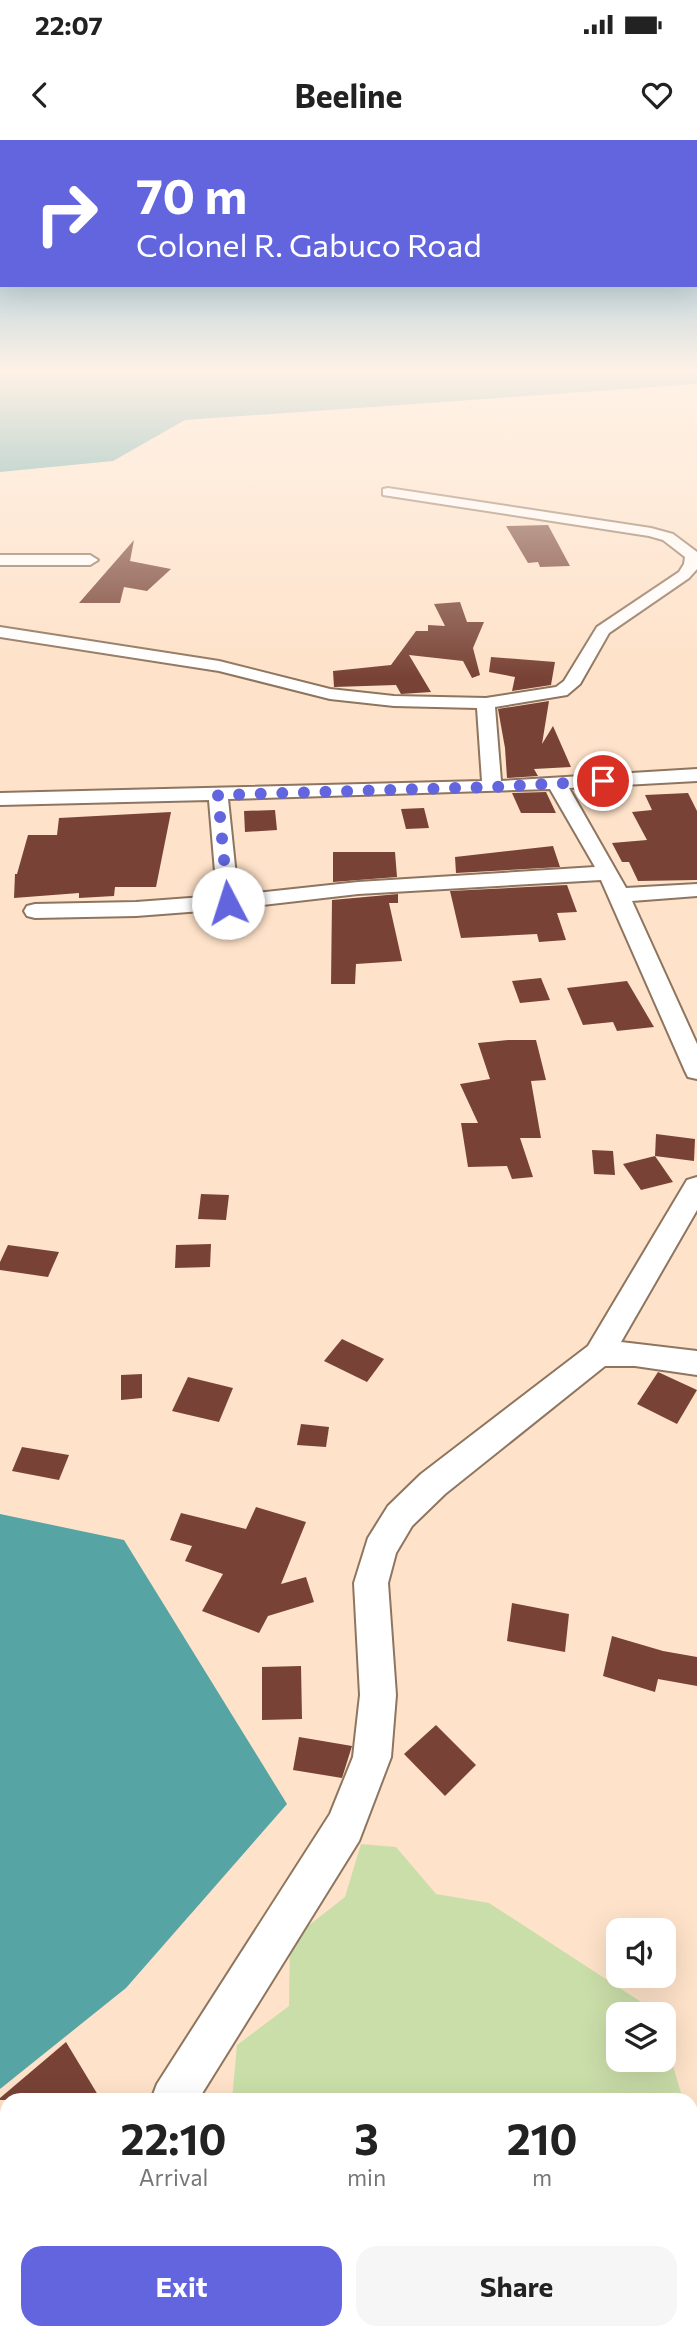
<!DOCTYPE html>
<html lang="en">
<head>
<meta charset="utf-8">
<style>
	:root { --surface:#fff; --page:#f6f6f6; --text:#222; --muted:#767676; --accent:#6265de }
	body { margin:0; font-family:Commissioner,sans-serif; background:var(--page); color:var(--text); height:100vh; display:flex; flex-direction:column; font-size:26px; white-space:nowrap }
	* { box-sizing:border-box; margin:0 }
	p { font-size:23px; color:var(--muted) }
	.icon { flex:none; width:38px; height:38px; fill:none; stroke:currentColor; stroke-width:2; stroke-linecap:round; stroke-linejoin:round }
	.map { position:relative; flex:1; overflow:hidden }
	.sheet { position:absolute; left:0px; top:1953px; width:698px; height:247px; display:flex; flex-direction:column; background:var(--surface); border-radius:21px 21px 0 0; box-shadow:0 7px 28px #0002 }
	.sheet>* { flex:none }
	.hud { position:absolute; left:0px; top:0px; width:698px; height:147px; box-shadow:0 7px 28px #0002; background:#6265de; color:#fff; overflow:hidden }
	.controls { position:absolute; left:606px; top:1778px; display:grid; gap:14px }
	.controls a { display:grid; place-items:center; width:70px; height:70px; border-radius:14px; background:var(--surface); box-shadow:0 7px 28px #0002; font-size:35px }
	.pin { position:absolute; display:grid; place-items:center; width:60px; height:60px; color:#fff; margin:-30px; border:4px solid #fff; border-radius:50%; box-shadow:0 2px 7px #0007 }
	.me { position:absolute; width:77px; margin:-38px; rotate:355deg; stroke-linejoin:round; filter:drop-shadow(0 0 5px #0008) }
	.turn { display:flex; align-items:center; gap:24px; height:147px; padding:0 21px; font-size:32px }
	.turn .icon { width:91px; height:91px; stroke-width:2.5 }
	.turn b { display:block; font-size:49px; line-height:60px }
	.eta { display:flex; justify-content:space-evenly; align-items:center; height:119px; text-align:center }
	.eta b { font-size:42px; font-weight:700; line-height:49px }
	.cta { display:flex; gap:14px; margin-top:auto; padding:14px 21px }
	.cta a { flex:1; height:80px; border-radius:21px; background:var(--accent); color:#fff; font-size:28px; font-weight:700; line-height:80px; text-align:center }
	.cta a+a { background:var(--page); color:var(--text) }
	.status { display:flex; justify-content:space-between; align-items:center; height:49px; padding:0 35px; background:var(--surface); direction:ltr }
	.status svg { height:19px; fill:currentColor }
	header { display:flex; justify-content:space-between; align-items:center; height:91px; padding:0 21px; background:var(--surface); font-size:32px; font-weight:700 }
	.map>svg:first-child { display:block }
	.green { fill:#cadea9 }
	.water { fill:#57a4a5 }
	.building { fill:#784336 }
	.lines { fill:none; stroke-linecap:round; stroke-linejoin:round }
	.street-casing { stroke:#8e755f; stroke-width:4 }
	.street { fill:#fff; fill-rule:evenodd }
	.route { stroke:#6265de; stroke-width:12; stroke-dasharray:0 21.6 }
</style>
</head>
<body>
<div class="status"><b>22:07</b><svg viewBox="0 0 49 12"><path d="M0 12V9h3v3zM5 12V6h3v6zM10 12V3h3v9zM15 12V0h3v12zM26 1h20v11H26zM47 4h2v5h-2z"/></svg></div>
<header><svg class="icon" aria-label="back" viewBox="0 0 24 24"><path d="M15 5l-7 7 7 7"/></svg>Beeline<svg class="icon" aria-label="heart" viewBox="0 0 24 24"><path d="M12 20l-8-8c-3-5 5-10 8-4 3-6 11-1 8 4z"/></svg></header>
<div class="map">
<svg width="697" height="2199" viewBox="0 0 697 2199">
	<rect width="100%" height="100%" fill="#fee2c9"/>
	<g class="green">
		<path d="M361 1704 396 1707 436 1754 489 1763 658 1873 618 1874V1920H663V1892L683 1960H232L237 1905 289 1866 290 1800 345 1757Z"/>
		<path d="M691 1974 697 1979V2199H156L164 2193H691Z"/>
	</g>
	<g class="water">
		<path d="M0 229H697V244L185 280 113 321 0 332Z"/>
		<path d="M0 1374 124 1400 287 1664 126 1848 0 1949Z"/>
	</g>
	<g class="building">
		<path d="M548 385 570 426 540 427 538 422 528 423 506 386Z"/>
		<path d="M134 400 130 421 171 429 147 451 124 447 120 463H79Z"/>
		<path d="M460 462 467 482H484L473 508 480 535 472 538 463 521 409 515 431 552 401 554 396 545 334 547 333 531 391 525 416 491H428V485L445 486 434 464Z"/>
		<path d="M491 517 555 522 551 545 512 551 515 537 489 532Z"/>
		<path d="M549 561 542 604 553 586 571 627 534 629 538 636 507 638 505 608 498 569Z"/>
		<path d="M546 652 556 673H521L512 653Z"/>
		<path d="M688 653 697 671V740L638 741 629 722H622L612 703 647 700 632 672 652 670 645 655Z"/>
		<path d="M424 668 429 688 406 689 401 669Z"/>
		<path d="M275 670 277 690 245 692 244 671Z"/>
		<path d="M171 672 156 747H115L114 756 79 758V753L14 758 15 734H17L28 695H57L59 678Z"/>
		<path d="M553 706 560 727 456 733 455 717Z"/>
		<path d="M333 712H395L397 737 333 742Z"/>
		<path d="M567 745 577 772 557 773 566 800 539 802 537 794 461 798 450 751Z"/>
		<path d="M398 754V763H389L402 821 356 824 355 844H331L332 760Z"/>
		<path d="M541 838 550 860 520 863 512 841Z"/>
		<path d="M627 841 654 887 617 891 613 882 583 885 567 848Z"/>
		<path d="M508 900H536L546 940 531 941 541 998H520L533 1037 512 1039 507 1026 468 1027 461 983H478L460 944 490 939 478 903Z"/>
		<path d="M656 994 695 999 694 1021 655 1016Z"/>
		<path d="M592 1010 613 1011 615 1035 594 1034Z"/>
		<path d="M655 1016 673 1042 641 1050 623 1024Z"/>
		<path d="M201 1054 229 1055 226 1080 198 1079Z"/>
		<path d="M211 1104 210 1127 175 1128 176 1105Z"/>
		<path d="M8 1105 59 1112 48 1137 0 1130V1122Z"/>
		<path d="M342 1199 384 1219 367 1242 324 1221Z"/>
		<path d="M658 1232 697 1250 677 1284 637 1264Z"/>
		<path d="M142 1234V1258L121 1260V1235Z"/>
		<path d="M188 1237 233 1248 219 1282 172 1271Z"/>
		<path d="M301 1284 329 1287 326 1307 297 1305Z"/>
		<path d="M22 1307 69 1315 59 1340 12 1331Z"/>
		<path d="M256 1367 306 1382 281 1444 306 1437 314 1462 268 1476 259 1493 202 1471 223 1434 185 1421 192 1406 170 1400 181 1373 246 1389Z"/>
		<path d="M512 1463 569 1474 565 1512 507 1501Z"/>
		<path d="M612 1496 663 1511 697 1517V1546L658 1539 655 1552 603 1536Z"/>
		<path d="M301 1526 302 1579 262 1580V1527Z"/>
		<path d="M436 1585 476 1625 445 1656 404 1614Z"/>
		<path d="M299 1597 352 1606 342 1638 293 1630Z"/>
		<path d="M66 1902 101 1960H0V1958Z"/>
	</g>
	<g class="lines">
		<g class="street-casing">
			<g id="street">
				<path d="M388 348 651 388 673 394 697 412V429L689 438 609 493 580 544 567 555 495 567 501 641 697 629V641L569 648 626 748 697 744V756L632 761 697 904V939L688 937 685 931 601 740 358 754 228 769 136 776 35 778 27 776 24 771 27 766 35 764 136 762 217 756 209 660 0 665V653L482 641 477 568 394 566 330 559 219 531 0 497V487L219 521 330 549 394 556 486 558 556 547 564 541 597 487 679 432 684 424 685 417 663 400 649 396 383 355V349ZM550 649 595 727 358 742 238 755 228 659Z"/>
				<path d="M0 415H90L98 420 90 425H0Z"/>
				<path d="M697 1037V1070L621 1202 697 1211V1235L635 1226H605L445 1354 412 1386 396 1413 388 1443 396 1555 391 1617 359 1701 198 1960H151L157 1944 330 1674 353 1617 360 1555 354 1443 368 1398 388 1366 421 1334 588 1206 687 1040Z"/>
				<path d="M24 2193H72L70 2199H22Z"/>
			</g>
		</g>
		<use href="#street" class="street"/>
	</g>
	<linearGradient id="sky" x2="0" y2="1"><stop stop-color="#6eaecd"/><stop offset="0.43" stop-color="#fff2e7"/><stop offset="1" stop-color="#fff2e7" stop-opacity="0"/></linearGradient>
	<rect width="697" height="537" fill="url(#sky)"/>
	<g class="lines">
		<path class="route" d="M228 763 218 655 492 647 603 641"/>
	</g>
</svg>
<div class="controls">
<a><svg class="icon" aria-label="sound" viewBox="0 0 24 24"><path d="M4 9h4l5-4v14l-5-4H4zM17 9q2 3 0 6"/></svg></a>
<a><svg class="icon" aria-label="layers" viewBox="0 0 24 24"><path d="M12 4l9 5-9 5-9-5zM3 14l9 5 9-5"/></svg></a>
</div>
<div class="pin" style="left:603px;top:641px;background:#d93025"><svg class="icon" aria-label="arrive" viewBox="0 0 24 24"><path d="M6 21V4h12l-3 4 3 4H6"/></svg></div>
<svg class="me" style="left:228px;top:763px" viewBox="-20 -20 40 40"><circle r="19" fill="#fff"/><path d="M0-13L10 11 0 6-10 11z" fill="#6265de"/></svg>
<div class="hud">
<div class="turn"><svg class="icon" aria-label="right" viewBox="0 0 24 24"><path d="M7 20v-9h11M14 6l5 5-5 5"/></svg><div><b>70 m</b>Colonel R. Gabuco Road</div></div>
</div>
<section class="sheet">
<div class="eta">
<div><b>22:10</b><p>Arrival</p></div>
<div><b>3</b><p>min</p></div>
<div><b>210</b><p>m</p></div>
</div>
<div class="cta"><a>Exit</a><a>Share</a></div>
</section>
</div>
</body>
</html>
